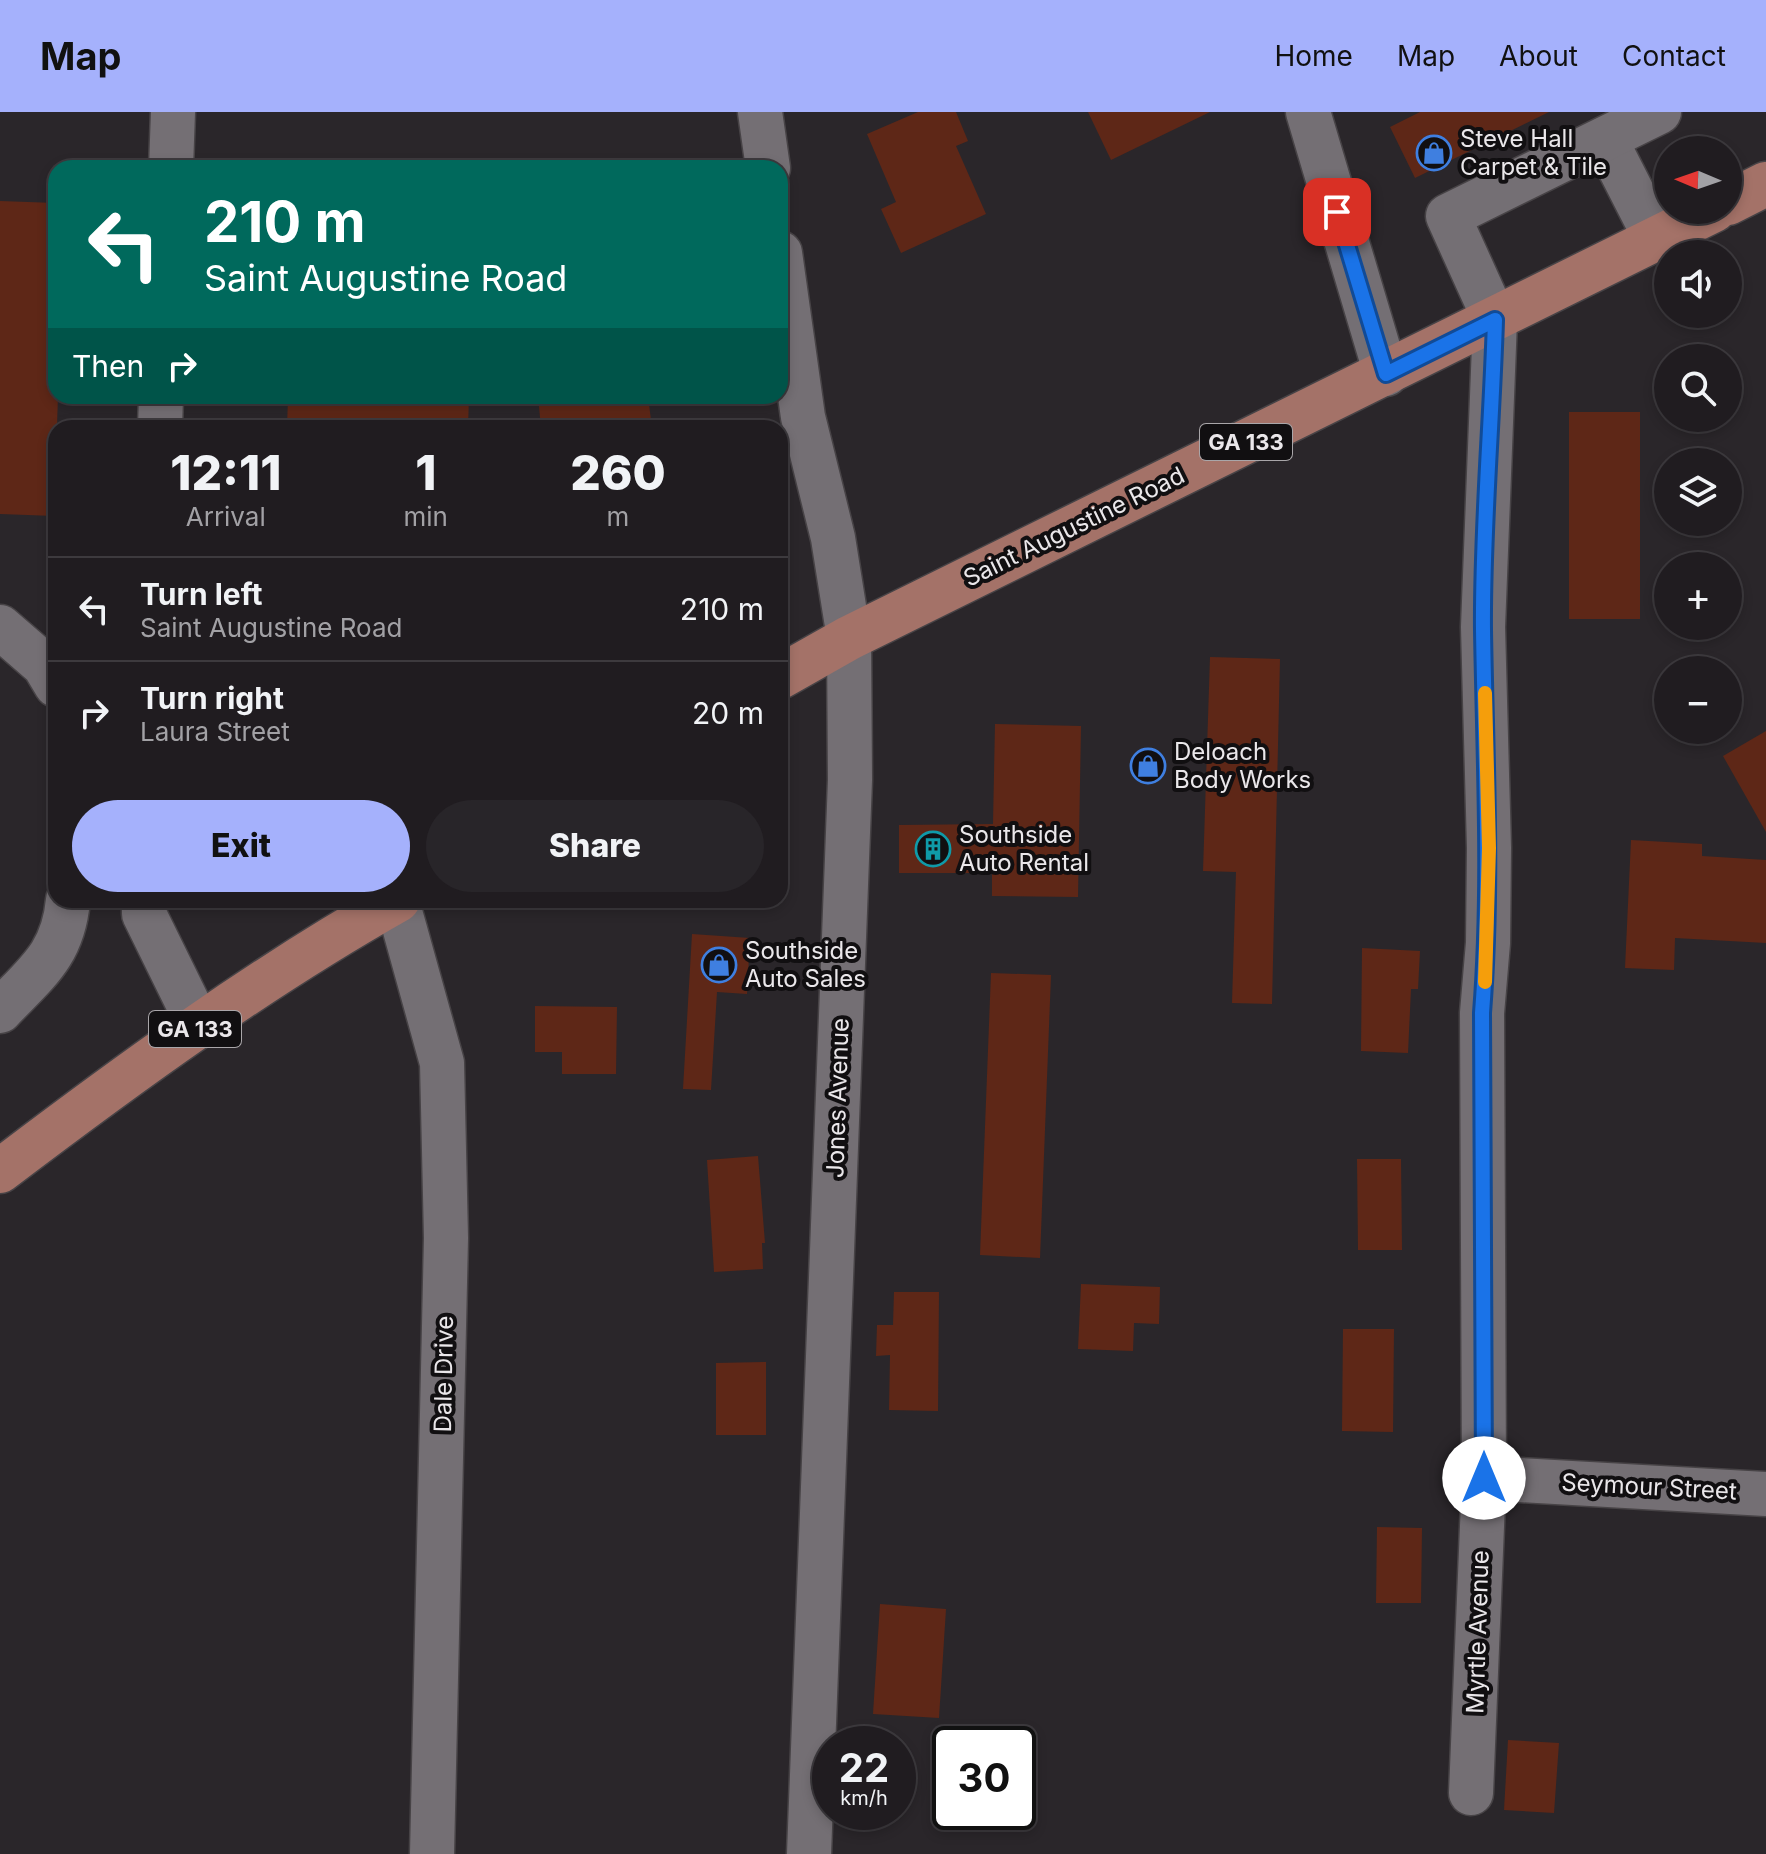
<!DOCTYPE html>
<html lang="en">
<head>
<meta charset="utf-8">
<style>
	:root { --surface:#201c20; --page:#282529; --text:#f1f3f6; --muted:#a2a1a5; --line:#3d3a3e; --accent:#a5b1fc }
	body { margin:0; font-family:Inter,sans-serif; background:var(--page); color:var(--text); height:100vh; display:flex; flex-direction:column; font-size:30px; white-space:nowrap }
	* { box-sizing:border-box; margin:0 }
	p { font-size:26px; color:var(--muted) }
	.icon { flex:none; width:44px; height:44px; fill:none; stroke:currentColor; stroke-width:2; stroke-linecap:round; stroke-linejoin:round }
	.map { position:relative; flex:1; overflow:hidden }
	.side { position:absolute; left:48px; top:308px; width:740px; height:488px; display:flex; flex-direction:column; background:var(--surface); border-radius:24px; box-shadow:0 4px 12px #0003,0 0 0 2px var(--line) }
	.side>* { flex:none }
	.banner { position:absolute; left:48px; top:48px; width:740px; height:244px; border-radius:24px; box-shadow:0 4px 12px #0003,0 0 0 2px var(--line); background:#00695c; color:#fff; overflow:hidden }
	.needle { width:52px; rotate:272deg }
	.buttons { position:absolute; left:1654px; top:24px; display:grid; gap:16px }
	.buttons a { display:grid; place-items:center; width:88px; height:88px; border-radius:50%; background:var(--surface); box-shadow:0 4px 12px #0003,0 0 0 2px var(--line); font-size:40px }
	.speed { position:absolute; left:812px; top:1614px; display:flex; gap:16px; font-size:40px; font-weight:700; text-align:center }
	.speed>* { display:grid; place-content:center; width:104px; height:104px; border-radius:50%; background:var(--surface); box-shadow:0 4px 12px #0003,0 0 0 2px var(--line); line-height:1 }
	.speed small { font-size:20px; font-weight:400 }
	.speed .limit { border:4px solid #111; border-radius:12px; background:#fff; color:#111 }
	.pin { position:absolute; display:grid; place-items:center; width:68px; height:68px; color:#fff; margin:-34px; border-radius:16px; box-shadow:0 4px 12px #0006 }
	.me { position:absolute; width:88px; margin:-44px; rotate:0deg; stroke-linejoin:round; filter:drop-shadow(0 0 6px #0008) }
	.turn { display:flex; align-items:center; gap:28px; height:168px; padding:0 24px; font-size:36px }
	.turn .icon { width:104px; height:104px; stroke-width:2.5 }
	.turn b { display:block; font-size:56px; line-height:68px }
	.then { display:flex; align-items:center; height:76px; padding:0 24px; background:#0003; gap:16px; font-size:30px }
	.eta { display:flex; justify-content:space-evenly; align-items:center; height:136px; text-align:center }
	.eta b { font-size:48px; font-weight:800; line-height:56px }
	.action { display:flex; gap:16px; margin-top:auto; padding:16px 24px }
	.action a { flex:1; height:92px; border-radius:48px; background:var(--accent); color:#111; font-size:32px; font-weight:800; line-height:92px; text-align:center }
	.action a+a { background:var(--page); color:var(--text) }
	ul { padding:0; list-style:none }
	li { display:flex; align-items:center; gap:24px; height:104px; padding:0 24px; border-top:2px solid var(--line) }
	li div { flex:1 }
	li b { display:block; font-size:30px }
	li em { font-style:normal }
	header { display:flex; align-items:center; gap:48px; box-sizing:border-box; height:112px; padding:0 40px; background:var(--accent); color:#111 }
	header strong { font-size:38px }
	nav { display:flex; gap:44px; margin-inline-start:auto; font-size:28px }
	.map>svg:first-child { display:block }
	.building { fill:#5e2717 }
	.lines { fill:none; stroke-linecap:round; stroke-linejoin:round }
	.minor-casing { stroke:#474346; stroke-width:47 }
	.major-casing { stroke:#474346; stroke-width:47 }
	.minor { stroke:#746f74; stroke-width:44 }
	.major { stroke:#a47268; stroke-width:44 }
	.route-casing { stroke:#114b97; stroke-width:20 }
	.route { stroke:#1a73e8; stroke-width:14 }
	.slow { stroke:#f59e0b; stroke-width:14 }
	.labels { text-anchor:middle; stroke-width:8; stroke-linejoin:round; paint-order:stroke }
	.shield { fill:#110f11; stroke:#a9a6a9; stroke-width:2 }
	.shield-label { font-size:22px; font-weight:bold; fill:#eae7ea }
	.poi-label { font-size:24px; fill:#eae7ea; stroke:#110f11; text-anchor:start }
	.street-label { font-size:24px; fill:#eae7ea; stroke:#110f11 }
</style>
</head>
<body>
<header>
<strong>Map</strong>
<nav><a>Home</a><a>Map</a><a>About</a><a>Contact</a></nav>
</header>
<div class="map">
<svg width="1766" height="1742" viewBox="0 0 1766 1742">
	<rect width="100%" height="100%" fill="#2a262a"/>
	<g class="building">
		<path d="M918 0H956L968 29 956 34 986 102 901 141 881 97 896 90 867 22Z"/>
		<path d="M1088 0H1210L1111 48Z"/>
		<path d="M1420 0H1549L1415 66 1390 15Z"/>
		<path d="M0 89 56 91 58 284 54 404 0 402Z"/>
		<path d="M288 284H469L468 316H287Z"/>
		<path d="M538 284H648L652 316H541Z"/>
		<rect x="1569" y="300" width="71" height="207"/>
		<path d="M1210 545 1280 547 1272 892 1232 891 1236 760 1203 759Z"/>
		<path d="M995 612 1081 614 1078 785 992 784V761H899V713L993 712Z"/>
		<path d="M1766 619V720L1723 644Z"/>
		<path d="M1631 728 1702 732V744L1766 748V831L1675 826 1674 858 1625 856Z"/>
		<path d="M692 822 750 826 747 882 717 880 711 978 683 977Z"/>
		<path d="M1362 836 1420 839 1418 877H1411L1408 941 1361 939Z"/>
		<path d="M991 861 1051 863 1040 1146 980 1143Z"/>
		<path d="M535 894 617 895 616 962H562V940H535Z"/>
		<path d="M758 1044 765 1131H762L763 1157 714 1160 707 1048Z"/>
		<path d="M1357 1047H1401L1402 1138H1358Z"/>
		<path d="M1081 1172 1160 1175 1159 1212 1134 1211 1133 1239 1078 1237Z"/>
		<path d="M894 1180H939L938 1299 889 1298 890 1243 876 1244 877 1213H893Z"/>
		<path d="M1343 1217H1394L1393 1320 1342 1319Z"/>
		<path d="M766 1250V1323H716V1251Z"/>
		<path d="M1377 1415 1422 1416 1421 1491H1376Z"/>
		<path d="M880 1492 946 1497 939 1606 873 1602Z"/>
		<path d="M1508 1628 1559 1631 1554 1701 1504 1698Z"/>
	</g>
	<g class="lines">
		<g class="minor-casing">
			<g id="minor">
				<path d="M760 0 768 56"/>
				<path d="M1308 0 1386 262"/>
				<path d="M1605 27 1656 127"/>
				<path d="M171 56 173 0"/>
				<path d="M780 141 803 305 833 426 849 526 850 668 809 1742"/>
				<path d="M160 316 161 284"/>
				<path d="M0 515 44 553 56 573"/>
				<path d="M144 788V802L199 914"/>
				<path d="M397 789 442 951 446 1126 432 1742"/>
				<path d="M0 899C36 861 63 843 68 788"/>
				<path d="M1484 1366 1766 1382"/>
				<path d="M1471 1681 1484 1366 1482 901 1488 831 1489 736 1483 515 1495 208 1448 104 1659 0"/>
			</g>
		</g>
		<g class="major-casing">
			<g id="major">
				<path d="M1728 91 1766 72"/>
				<path d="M780 565 849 526 1714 98"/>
				<path d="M0 1059C128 962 258 867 398 788"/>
			</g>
		</g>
		<use href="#minor" class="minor"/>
		<use href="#major" class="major"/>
	</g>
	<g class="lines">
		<g class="route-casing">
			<path id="route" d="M1337 100 1386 262 1495 208C1492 311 1482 415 1483 518 1485 646 1492 773 1482 901L1484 1366"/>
		</g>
		<use href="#route" class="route"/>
		<path class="slow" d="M1485 870 1489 736 1485 581"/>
	</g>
	<defs>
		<g id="shop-ring" transform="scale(1.8)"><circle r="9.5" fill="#110f11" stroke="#3f7fe0" stroke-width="1.5"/><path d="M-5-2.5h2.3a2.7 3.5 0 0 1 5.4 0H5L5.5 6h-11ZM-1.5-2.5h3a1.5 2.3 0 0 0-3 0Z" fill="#3f7fe0"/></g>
		<g id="building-ring" transform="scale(1.8)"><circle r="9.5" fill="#110f11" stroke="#0f9aa8" stroke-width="1.5"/><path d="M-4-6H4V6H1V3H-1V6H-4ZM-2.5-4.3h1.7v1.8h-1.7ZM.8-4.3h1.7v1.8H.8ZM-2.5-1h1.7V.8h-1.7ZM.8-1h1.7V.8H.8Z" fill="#0f9aa8"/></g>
	</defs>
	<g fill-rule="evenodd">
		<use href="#shop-ring" x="1434" y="41"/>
		<use href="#shop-ring" x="1148" y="654"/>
		<use href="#building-ring" x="933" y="737"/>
		<use href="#shop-ring" x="719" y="853"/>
	</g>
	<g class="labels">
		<g class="shield">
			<rect x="1200" y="312" width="92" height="36" rx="6"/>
			<rect x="149" y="899" width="92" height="36" rx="6"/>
		</g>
		<g class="shield-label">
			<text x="1246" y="338">GA 133</text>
			<text x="195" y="925">GA 133</text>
		</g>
		<g class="poi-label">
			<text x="1460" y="35">Steve Hall<tspan x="1460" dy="28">Carpet &amp; Tile</tspan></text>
			<text x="1174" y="648">Deloach<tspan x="1174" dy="28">Body Works</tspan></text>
			<text x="959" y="731">Southside<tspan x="959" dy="28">Auto Rental</tspan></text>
			<text x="745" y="847">Southside<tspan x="745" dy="28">Auto Sales</tspan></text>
		</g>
		<g class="street-label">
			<text transform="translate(1074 415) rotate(-26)" y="8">Saint Augustine Road</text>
			<text transform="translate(838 986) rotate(-88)" y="8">Jones Avenue</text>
			<text transform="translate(444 1262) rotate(-89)" y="8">Dale Drive</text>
			<text transform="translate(1649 1375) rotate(3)" y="8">Seymour Street</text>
			<text transform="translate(1478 1520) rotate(-88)" y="8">Myrtle Avenue</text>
		</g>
	</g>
</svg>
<div class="buttons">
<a><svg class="needle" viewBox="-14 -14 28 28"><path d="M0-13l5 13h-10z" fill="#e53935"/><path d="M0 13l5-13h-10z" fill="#a2a1a5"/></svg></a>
<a><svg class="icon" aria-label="sound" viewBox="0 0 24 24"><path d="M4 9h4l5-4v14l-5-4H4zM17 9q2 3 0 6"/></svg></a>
<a><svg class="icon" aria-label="search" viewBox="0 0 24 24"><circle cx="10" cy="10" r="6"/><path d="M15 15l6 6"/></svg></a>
<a><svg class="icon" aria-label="layers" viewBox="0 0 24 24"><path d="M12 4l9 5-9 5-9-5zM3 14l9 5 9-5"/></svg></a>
<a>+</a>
<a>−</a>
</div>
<div class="speed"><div>22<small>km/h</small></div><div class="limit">30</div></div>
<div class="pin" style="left:1337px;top:100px;background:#d93025"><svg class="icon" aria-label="arrive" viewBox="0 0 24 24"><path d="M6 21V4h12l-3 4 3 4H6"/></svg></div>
<svg class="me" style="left:1484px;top:1366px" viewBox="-20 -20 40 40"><circle r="19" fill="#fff"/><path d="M0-13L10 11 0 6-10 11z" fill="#1a73e8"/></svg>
<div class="banner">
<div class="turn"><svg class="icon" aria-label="left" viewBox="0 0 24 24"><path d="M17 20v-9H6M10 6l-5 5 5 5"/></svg><div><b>210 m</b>Saint Augustine Road</div></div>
<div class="then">Then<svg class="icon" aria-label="right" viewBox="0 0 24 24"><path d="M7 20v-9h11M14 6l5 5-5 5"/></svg></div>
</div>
<section class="side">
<div class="eta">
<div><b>12:11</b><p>Arrival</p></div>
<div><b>1</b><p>min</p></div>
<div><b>260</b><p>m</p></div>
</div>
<ul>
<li><svg class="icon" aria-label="left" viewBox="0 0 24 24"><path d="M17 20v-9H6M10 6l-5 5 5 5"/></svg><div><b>Turn left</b><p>Saint Augustine Road</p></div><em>210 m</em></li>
<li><svg class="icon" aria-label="right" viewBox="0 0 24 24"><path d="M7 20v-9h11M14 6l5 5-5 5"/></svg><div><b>Turn right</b><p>Laura Street</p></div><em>20 m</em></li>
</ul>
<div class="action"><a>Exit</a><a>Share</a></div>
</section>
</div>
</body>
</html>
